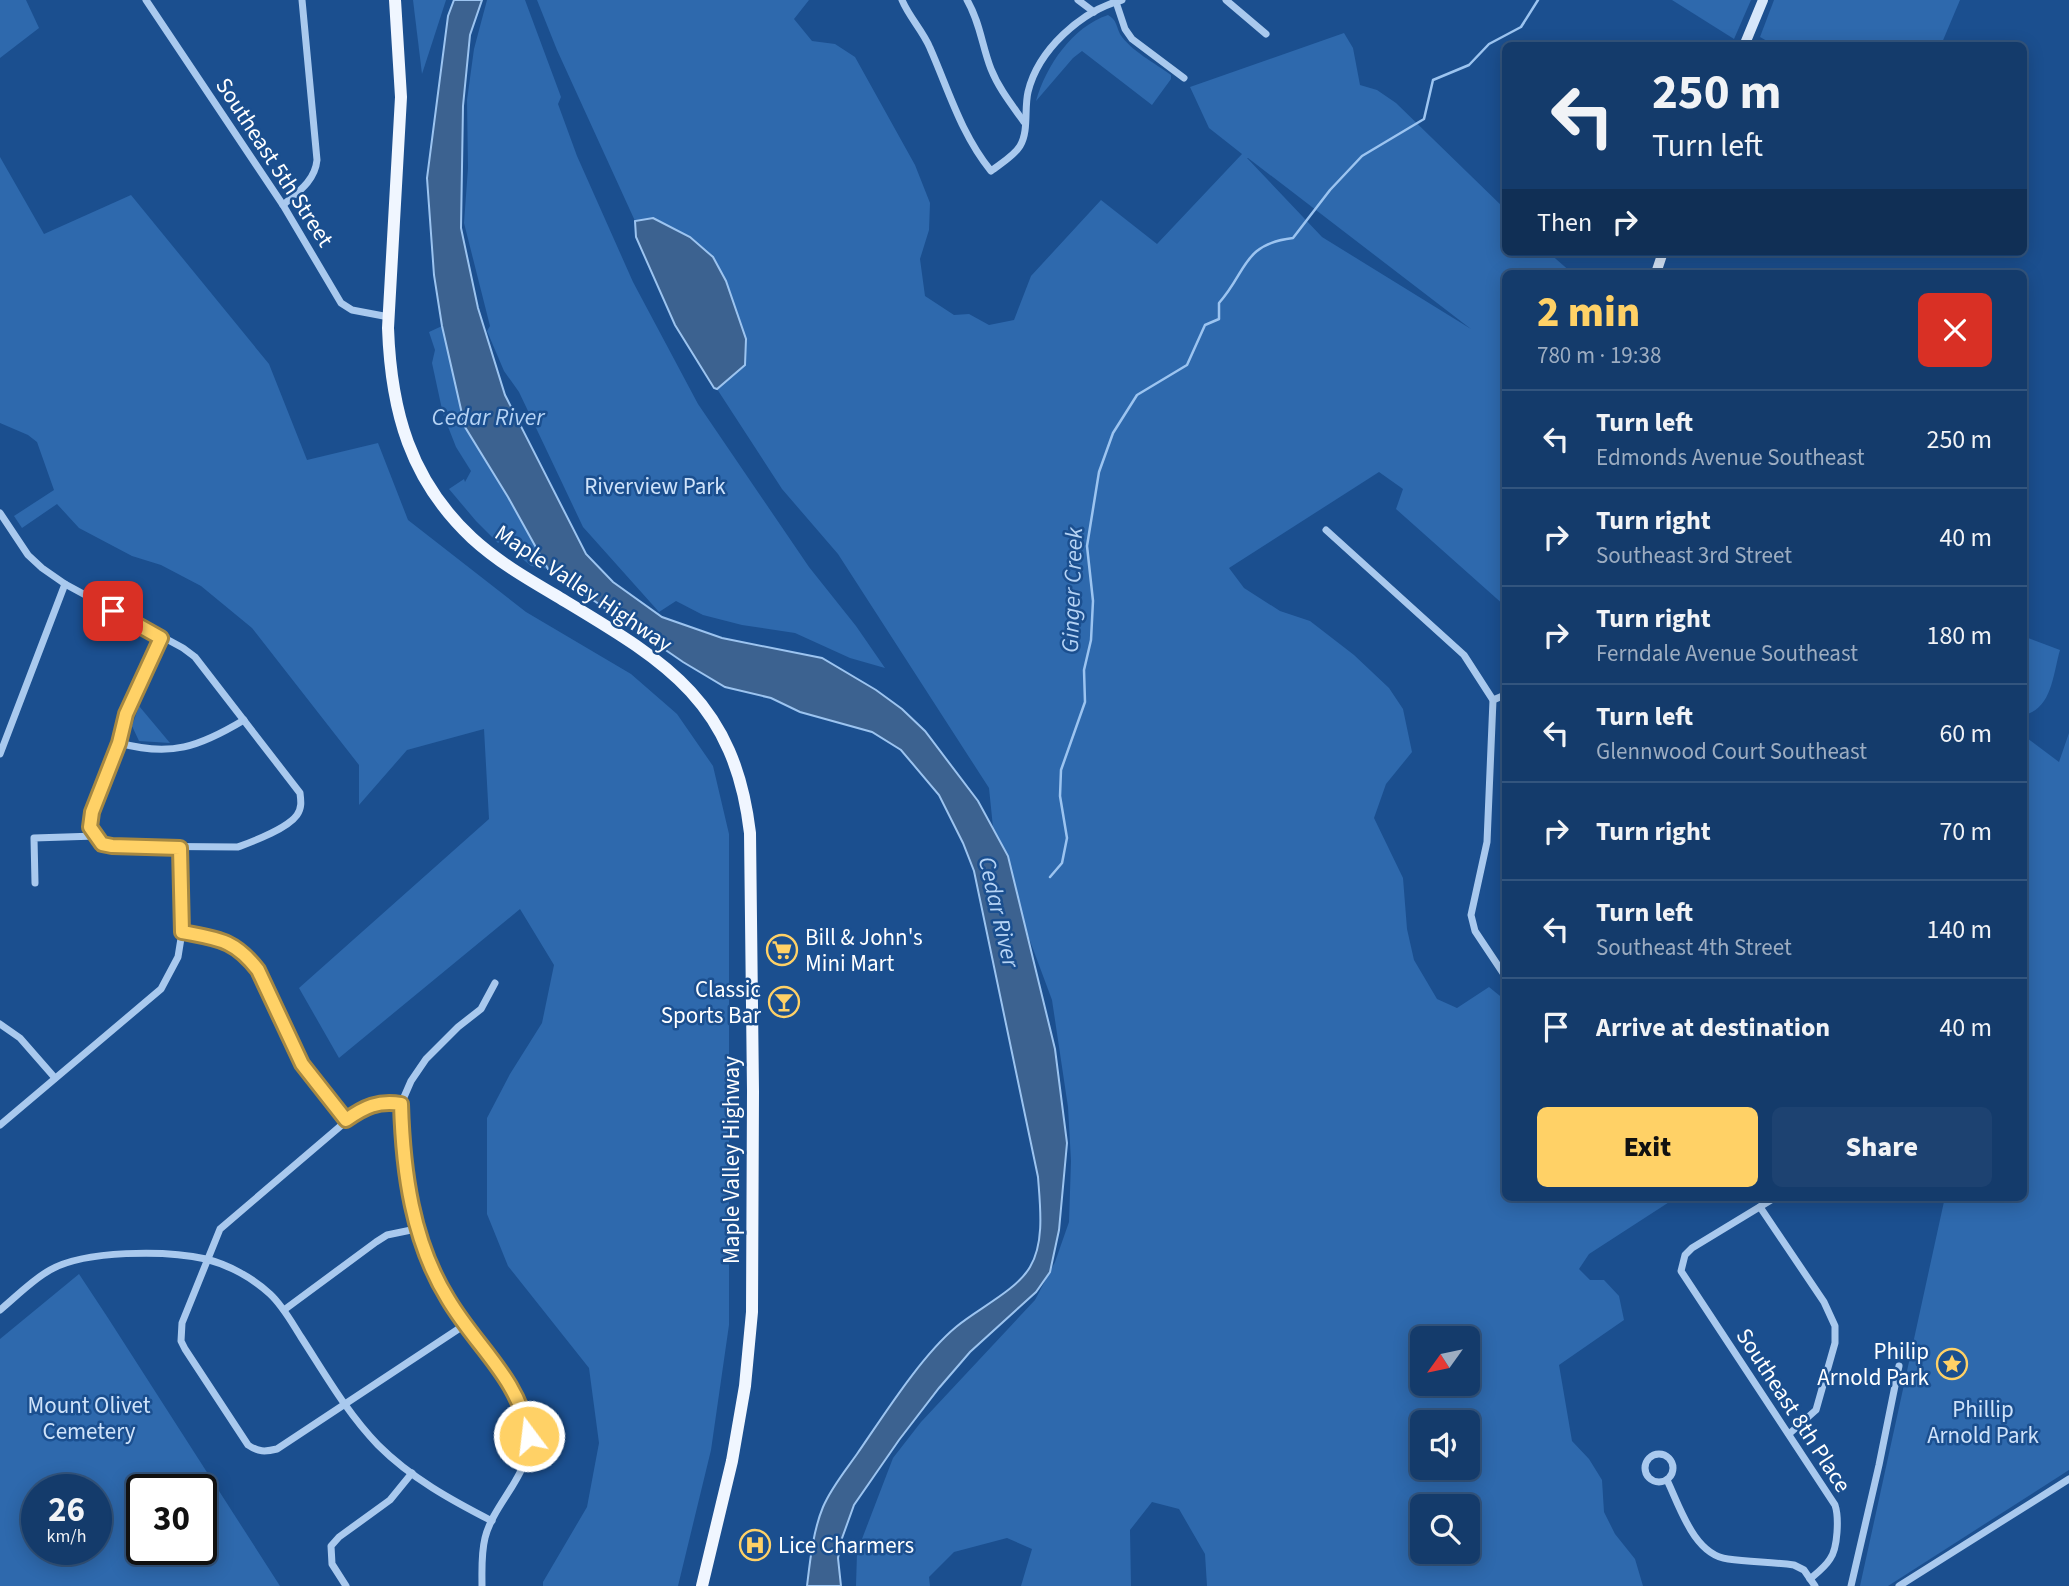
<!DOCTYPE html>
<html lang="en">
<head>
<meta charset="utf-8">
<style>
	:root { --surface:#143b6b; --page:#1d4271; --text:#f1f3f6; --muted:#9dadc1; --line:#33557e; --accent:#ffd166 }
	body { margin:0; font-family:"Source Sans 3",sans-serif; background:var(--page); color:var(--text); height:100vh; display:flex; flex-direction:column; font-size:26px; white-space:nowrap }
	* { box-sizing:border-box; margin:0 }
	p { font-size:23px; color:var(--muted) }
	.icon { flex:none; width:38px; height:38px; fill:none; stroke:currentColor; stroke-width:2; stroke-linecap:round; stroke-linejoin:round }
	.map { position:relative; flex:1; overflow:hidden }
	.details { position:absolute; left:1502px; top:270px; width:525px; height:931px; display:flex; flex-direction:column; background:var(--surface); border-radius:10px; box-shadow:0 4px 18px #0003,0 0 0 2px var(--line) }
	.details>* { flex:none }
	.top-card { position:absolute; left:1502px; top:42px; width:525px; height:214px; border-radius:10px; box-shadow:0 4px 18px #0003,0 0 0 2px var(--line); background:#143b6b; color:var(--text); overflow:hidden }
	.needle { width:46px; rotate:237deg }
	.buttons { position:absolute; left:1410px; top:1326px; display:grid; gap:14px }
	.buttons a { display:grid; place-items:center; width:70px; height:70px; border-radius:10px; background:var(--surface); box-shadow:0 4px 18px #0003,0 0 0 2px var(--line); font-size:35px }
	.speed { position:absolute; left:21px; top:1474px; display:flex; gap:14px; font-size:35px; font-weight:700; text-align:center }
	.speed>* { display:grid; place-content:center; width:91px; height:91px; border-radius:50%; background:var(--surface); box-shadow:0 4px 18px #0003,0 0 0 2px var(--line); line-height:1 }
	.speed small { font-size:18px; font-weight:400 }
	.speed .limit { border:4px solid #111; border-radius:10px; background:#fff; color:#111 }
	.pin { position:absolute; display:grid; place-items:center; width:60px; height:60px; color:#fff; margin:-30px; border-radius:14px; box-shadow:0 4px 10px #0006 }
	.me { position:absolute; width:77px; margin:-38px; rotate:345deg; stroke-linejoin:round; filter:drop-shadow(0 0 5px #0008) }
	.turn { display:flex; align-items:center; gap:24px; height:147px; padding:0 35px; font-size:32px }
	.turn .icon { width:91px; height:91px; stroke-width:2.5 }
	.turn b { display:block; font-size:49px; line-height:60px }
	.then { display:flex; align-items:center; height:66px; padding:0 35px; background:#0003; gap:14px; font-size:26px }
	.round { display:grid; place-items:center; flex:none; width:74px; height:74px; border-radius:10px; background:var(--page) }
	.summary { display:flex; align-items:center; justify-content:space-between; height:119px; padding:0 35px }
	h1 { font-size:42px; font-weight:800; line-height:52px; color:var(--accent) }
	.cta { display:flex; gap:14px; margin-top:auto; padding:14px 35px }
	.cta a { flex:1; height:80px; border-radius:10px; background:var(--accent); color:#111; font-size:28px; font-weight:800; line-height:80px; text-align:center }
	.cta a+a { background:var(--page); color:var(--text) }
	ul { padding:0; list-style:none }
	li { display:flex; align-items:center; gap:21px; height:98px; padding:0 35px; border-top:2px solid var(--line) }
	li div { flex:1 }
	li b { display:block; font-size:26px }
	li em { font-style:normal }
	.map>svg:first-child { display:block }
	.green { fill:#2e69ad; fill-rule:evenodd }
	.water { fill:#3c6290; stroke:#9cc4f0; stroke-width:2 }
	.lines { fill:none; stroke-linecap:round; stroke-linejoin:round }
	.stream { stroke:#9cc4f0; stroke-width:2.5 }
	.street { stroke:#a9c9ee; stroke-width:7 }
	.secondary { stroke:#d6e6fa; stroke-width:10 }
	.primary { stroke:#f0f6ff; stroke-width:12 }
	.route-casing { stroke:#a68842; stroke-width:18 }
	.route { stroke:#ffd166; stroke-width:12 }
	.labels { text-anchor:middle; stroke-width:5; stroke-linejoin:round; paint-order:stroke }
	.street-label { font-size:23px; fill:#fff; stroke:#1b4f8f }
	.park-label { font-size:23px; fill:#cfe3fa; stroke:#1b4f8f }
	.poi-label { font-size:23px; fill:#fff; stroke:#1b4f8f; text-anchor:start }
	.water-label { font-size:24px; font-style:italic; fill:#b5d3f5; stroke:#1b4f8f }
</style>
</head>
<body>
<div class="map">
<svg width="2069" height="1586" viewBox="0 0 2069 1586">
	<rect width="100%" height="100%" fill="#1b4f8f"/>
	<g class="green">
		<path d="M0 0H26L39 28 0 58Z"/>
		<path d="M413 0H446L422 74Z"/>
		<path d="M487 0H525L561 97 558 104 577 156 633 282 698 404 809 567 856 626 885 668 850 658 795 633 742 625 703 615 676 601 659 612 583 527 519 392 504 371 487 331 490 326 464 223 468 168 467 100 474 49Z"/>
		<path d="M537 0H809L794 19 812 41 835 44 855 57 915 165 930 203 929 230 920 259 925 296 954 315 969 314 989 325 1014 320 1031 276 1101 200 1157 244 1242 154 1209 128 1190 87 1344 33 1353 48 1360 85 1377 90 1396 103 1505 209V252H1548L1572 273H1505V606L1396 509 1403 489 1379 472 1229 568 1244 588 1280 611 1310 621 1354 655 1389 688 1403 709 1412 752 1386 784 1374 818 1403 878 1407 929 1414 960 1437 999 1457 1008 1489 987 1505 1000V1197H1677L1589 1254 1579 1269 1590 1280H1604L1619 1296 1624 1320 1559 1365 1572 1441 1589 1459 1602 1480 1604 1512 1615 1534 1635 1559 1643 1586H1207L1205 1554 1179 1509 1152 1502 1130 1530 1131 1586H1021L1032 1549 1007 1538 954 1552 929 1577 930 1586H856L857 1552 893 1458 921 1422 1035 1300 1055 1262 1069 1222 1071 1161 1068 1107 1052 1000 995 847 989 788 838 554 782 489 717 389 745 365 653 218 635 221 557 50ZM1247 158H1248L1471 329 1322 237ZM1423 1339H1468V1384H1423ZM1423 1423H1468V1468H1423ZM1423 1507H1468V1552H1423Z"/>
		<path d="M1672 0H1751L1734 39Z"/>
		<path d="M1774 0H1960L1941 45 1776 46 1760 37Z"/>
		<path d="M1108 15C1117 20 1116 26 1120 34 1131 51 1155 63 1171 75V79L1152 105 1082 51 1073 58 1036 101C1046 66 1072 27 1108 15Z"/>
		<path d="M0 157 44 234 131 195 269 364 307 460 378 443 408 520 526 612 631 674 677 714 713 766 729 834V1325L711 1450 678 1586H543V1582L587 1507 599 1443 589 1368 508 1266 487 1214V1118L510 1074 542 1023 554 965 520 909 339 1058 299 988 489 819 484 729 407 750 359 805V765L252 628 201 586 161 565 132 556 79 528 57 504 22 528 14 516 54 490 37 442 28 435 0 423Z"/>
		<path d="M442 326 465 427 508 497 548 569 531 566 501 541 498 543 476 521 449 489 464 479 465 482 471 471 456 447 443 414 432 363 435 350 429 332Z"/>
		<path d="M2023 636 2060 650C2053 674 2052 710 2023 715Z"/>
		<path d="M139 706 170 743 139 741 132 726Z"/>
		<path d="M2069 733V1470L1888 1586H1860L1945 1197H2023V735L2059 762Z"/>
		<path d="M79 1274 108 1318 280 1586H0V1339ZM37 1489H96V1549H37ZM142 1489H201V1549H142Z"/>
	</g>
	<g class="water">
		<path d="M454 0H482L470 35 463 106 461 228 478 308 505 395 586 554 613 582 662 617 722 638 822 658 876 690 902 709 925 731 978 801 1008 856 1055 1049 1067 1143 1059 1230 1050 1272 1036 1292 970 1352 939 1388 899 1440 854 1505 841 1541 838 1558 841 1586H807C810 1561 813 1531 823 1507 831 1488 845 1471 857 1454 884 1415 921 1356 956 1327 977 1309 1016 1291 1030 1267 1045 1242 1040 1205 1038 1177L974 871 963 843 939 795 901 750 872 732 800 712 771 698 725 687 683 662 548 569 508 497 465 427 442 326 434 275 427 178 448 16Z"/>
		<path d="M653 218 690 237 713 257 726 281 746 339 745 365 717 389 714 388 675 325 636 237 635 221Z"/>
	</g>
	<g class="lines">
		<path class="stream" d="M1050 877 1062 863 1067 838 1060 796 1061 770 1085 702 1084 670 1091 640 1093 601 1087 546 1099 472 1113 433 1137 395 1187 365 1205 325 1219 319V303C1247 272 1242 244 1293 238L1330 190 1362 156 1424 119 1433 80 1469 65 1489 44 1521 27 1538 0"/>
		<g class="street">
			<path d="M146 0 283 205 341 303 352 310 389 317"/>
			<path d="M902 0C909 17 923 31 930 48 949 91 961 134 991 171 1000 164 1014 156 1020 146 1029 131 1024 109 1028 92 1038 50 1081 11 1122 0"/>
			<path d="M967 0C980 22 982 46 991 69 999 89 1012 105 1024 122"/>
			<path d="M1078 0 1094 12"/>
			<path d="M1226 0 1266 34"/>
			<path d="M1116 2 1125 29 1132 39 1184 78"/>
			<path d="M283 205C298 192 315 181 317 160L302 0"/>
			<path d="M0 513 28 555 42 568 65 584 183 648 195 657 300 793C301 801 302 808 297 815 287 829 254 841 238 847L112 846C103 843 91 836 90 825 89 810 109 769 115 753 120 740 122 725 127 712 136 686 148 662 161 638"/>
			<path d="M1326 530 1464 655 1493 700 1487 842 1471 915 1475 931 1505 976"/>
			<path d="M1493 700 1505 695"/>
			<path d="M119 743C171 757 199 747 244 720"/>
			<path d="M0 754 65 584"/>
			<path d="M35 883 34 838 96 836"/>
			<path d="M182 932C218 939 234 939 258 970L302 1064 346 1120"/>
			<path d="M0 1024 20 1038 55 1078"/>
			<path d="M401 1104C403 1171 411 1245 449 1302 477 1344 521 1381 528 1432 534 1473 494 1501 485 1538 481 1554 482 1570 482 1586"/>
			<path d="M0 1125 161 989 178 957 182 932 180 848"/>
			<path d="M1776 1197 1692 1248 1685 1255 1681 1271 1835 1505C1839 1517 1838 1548 1830 1559 1825 1567 1817 1573 1810 1579"/>
			<path d="M1760 1207 1824 1302 1835 1326V1343L1816 1410 1789 1434"/>
			<path d="M0 1310C16 1297 32 1280 50 1270 85 1250 166 1250 206 1259 229 1265 253 1278 270 1294 283 1306 292 1323 301 1337 325 1374 347 1413 378 1445 411 1478 451 1500 492 1521"/>
			<path d="M284 1310 376 1242 387 1235 416 1229"/>
			<path d="M466 1324 277 1449C265 1452 258 1452 248 1445L185 1349 181 1341 182 1323 220 1229 357 1112C372 1104 383 1101 401 1104L411 1081 426 1059 458 1027 481 1009 495 983"/>
			<circle cx="1659" cy="1468" r="14"/>
			<path d="M1667 1480C1680 1507 1694 1555 1728 1559 1750 1562 1772 1562 1794 1565L1804 1570 1815 1586"/>
			<path d="M346 1586 332 1564 331 1546 339 1537 390 1500 412 1473"/>
			<path d="M1851 1586 1879 1465 1899 1366"/>
			<path d="M1899 1586 2069 1479"/>
		</g>
		<g class="secondary">
			<path d="M1744 46 1763 0"/>
			<path d="M1656 273 1663 252"/>
		</g>
		<path class="primary" d="M395 0 401 97 388 328C391 411 410 480 472 538 497 561 526 578 555 595 663 660 734 698 750 833L753 1091 752 1312 745 1386 732 1461 702 1586"/>
	</g>
	<g class="lines">
		<g class="route-casing">
			<path id="route" d="M113 611 161 638 126 714 119 743 92 812 90 827 102 844 112 846 180 848 182 932C218 939 234 939 258 970L302 1064 346 1120C364 1107 379 1100 401 1104 403 1171 412 1241 448 1299 477 1348 518 1377 529 1436"/>
		</g>
		<use href="#route" class="route"/>
	</g>
	<defs>
		<g id="supermarket-ring" transform="scale(1.575)"><circle r="9.5" fill="#1b4f8f" stroke="#ffd166" stroke-width="1.5"/><path d="M-6-5.5h2.5l.6 2H6L4.5 2H-2.5L-4.4-4H-6ZM-1.5 3.2a1.3 1.3 0 1 0 .1 0ZM3 3.2a1.3 1.3 0 1 0 .1 0Z" fill="#ffd166"/></g>
		<g id="bar-ring" transform="scale(1.575)"><circle r="9.5" fill="#1b4f8f" stroke="#ffd166" stroke-width="1.5"/><path d="M-6-5H6L.8 .8V4.5H3.5V6h-7V4.5H-.8V.8Z" fill="#ffd166"/></g>
		<g id="sight-ring" transform="scale(1.575)"><circle r="9.5" fill="#1b4f8f" stroke="#ffd166" stroke-width="1.5"/><path d="M0-6L1.8-2.2L6-1.7L2.9 1.2L3.7 5.4L0 3.3L-3.7 5.4L-2.9 1.2L-6-1.7L-1.8-2.2Z" fill="#ffd166"/></g>
		<g id="hospital-ring" transform="scale(1.575)"><circle r="9.5" fill="#1b4f8f" stroke="#ffd166" stroke-width="1.5"/><path d="M-5-5h3v3.5h4V-5h3V5h-3V1.5h-4V5h-3Z" fill="#ffd166"/></g>
	</defs>
	<g fill-rule="evenodd">
		<use href="#supermarket-ring" x="782" y="950"/>
		<use href="#bar-ring" x="784" y="1002"/>
		<use href="#sight-ring" x="1952" y="1364"/>
		<use href="#hospital-ring" x="755" y="1545"/>
	</g>
	<g class="labels">
		<g class="street-label">
			<text transform="translate(275 162) rotate(57)" y="8">Southeast 5th Street</text>
			<text transform="translate(584 588) rotate(34)" y="8">Maple Valley Highway</text>
			<text transform="translate(731 1160) rotate(-90)" y="8">Maple Valley Highway</text>
			<text transform="translate(1794 1410) rotate(57)" y="8">Southeast 8th Place</text>
		</g>
		<g class="park-label">
			<text x="655" y="494">Riverview Park</text>
			<text x="89" y="1413">Mount Olivet<tspan x="89" dy="26">Cemetery</tspan></text>
			<text x="1983" y="1417">Phillip<tspan x="1983" dy="26">Arnold Park</tspan></text>
		</g>
		<g class="poi-label">
			<text x="805" y="945">Bill &amp; John's<tspan x="805" dy="26">Mini Mart</tspan></text>
			<text x="761" y="997" text-anchor="end">Classic<tspan x="761" dy="26">Sports Bar</tspan></text>
			<text x="1929" y="1359" text-anchor="end">Philip<tspan x="1929" dy="26">Arnold Park</tspan></text>
			<text x="778" y="1553">Lice Charmers</text>
		</g>
		<g class="water-label">
			<text x="488" y="425">Cedar River</text>
			<text transform="translate(1072 590) rotate(-88)" y="8">Ginger Creek</text>
			<text transform="translate(999 912) rotate(77)" y="8">Cedar River</text>
		</g>
	</g>
</svg>
<div class="buttons">
<a><svg class="needle" viewBox="-14 -14 28 28"><path d="M0-13l5 13h-10z" fill="#e53935"/><path d="M0 13l5-13h-10z" fill="#9dadc1"/></svg></a>
<a><svg class="icon" aria-label="sound" viewBox="0 0 24 24"><path d="M4 9h4l5-4v14l-5-4H4zM17 9q2 3 0 6"/></svg></a>
<a><svg class="icon" aria-label="search" viewBox="0 0 24 24"><circle cx="10" cy="10" r="6"/><path d="M15 15l6 6"/></svg></a>
</div>
<div class="speed"><div>26<small>km/h</small></div><div class="limit">30</div></div>
<div class="pin" style="left:113px;top:611px;background:#d93025"><svg class="icon" aria-label="arrive" viewBox="0 0 24 24"><path d="M6 21V4h12l-3 4 3 4H6"/></svg></div>
<svg class="me" style="left:529px;top:1436px" viewBox="-20 -20 40 40"><circle r="17" fill="#ffd166" stroke="#fff" stroke-width="3"/><path d="M0-11L8 9 0 5-8 9z" fill="#fff"/></svg>
<div class="top-card">
<div class="turn"><svg class="icon" aria-label="left" viewBox="0 0 24 24"><path d="M17 20v-9H6M10 6l-5 5 5 5"/></svg><div><b>250 m</b>Turn left</div></div>
<div class="then">Then<svg class="icon" aria-label="right" viewBox="0 0 24 24"><path d="M7 20v-9h11M14 6l5 5-5 5"/></svg></div>
</div>
<section class="details">
<div class="summary"><div><h1>2 min</h1><p>780 m · 19:38</p></div><a class="round" style="background:#d93025;color:#fff"><svg class="icon" aria-label="close" viewBox="0 0 24 24"><path d="M6 6l12 12M18 6L6 18"/></svg></a></div>
<ul>
<li><svg class="icon" aria-label="left" viewBox="0 0 24 24"><path d="M17 20v-9H6M10 6l-5 5 5 5"/></svg><div><b>Turn left</b><p>Edmonds Avenue Southeast</p></div><em>250 m</em></li>
<li><svg class="icon" aria-label="right" viewBox="0 0 24 24"><path d="M7 20v-9h11M14 6l5 5-5 5"/></svg><div><b>Turn right</b><p>Southeast 3rd Street</p></div><em>40 m</em></li>
<li><svg class="icon" aria-label="right" viewBox="0 0 24 24"><path d="M7 20v-9h11M14 6l5 5-5 5"/></svg><div><b>Turn right</b><p>Ferndale Avenue Southeast</p></div><em>180 m</em></li>
<li><svg class="icon" aria-label="left" viewBox="0 0 24 24"><path d="M17 20v-9H6M10 6l-5 5 5 5"/></svg><div><b>Turn left</b><p>Glennwood Court Southeast</p></div><em>60 m</em></li>
<li><svg class="icon" aria-label="right" viewBox="0 0 24 24"><path d="M7 20v-9h11M14 6l5 5-5 5"/></svg><div><b>Turn right</b></div><em>70 m</em></li>
<li><svg class="icon" aria-label="left" viewBox="0 0 24 24"><path d="M17 20v-9H6M10 6l-5 5 5 5"/></svg><div><b>Turn left</b><p>Southeast 4th Street</p></div><em>140 m</em></li>
<li><svg class="icon" aria-label="arrive" viewBox="0 0 24 24"><path d="M6 21V4h12l-3 4 3 4H6"/></svg><div><b>Arrive at destination</b></div><em>40 m</em></li>
</ul>
<div class="cta"><a>Exit</a><a>Share</a></div>
</section>
</div>
</body>
</html>
